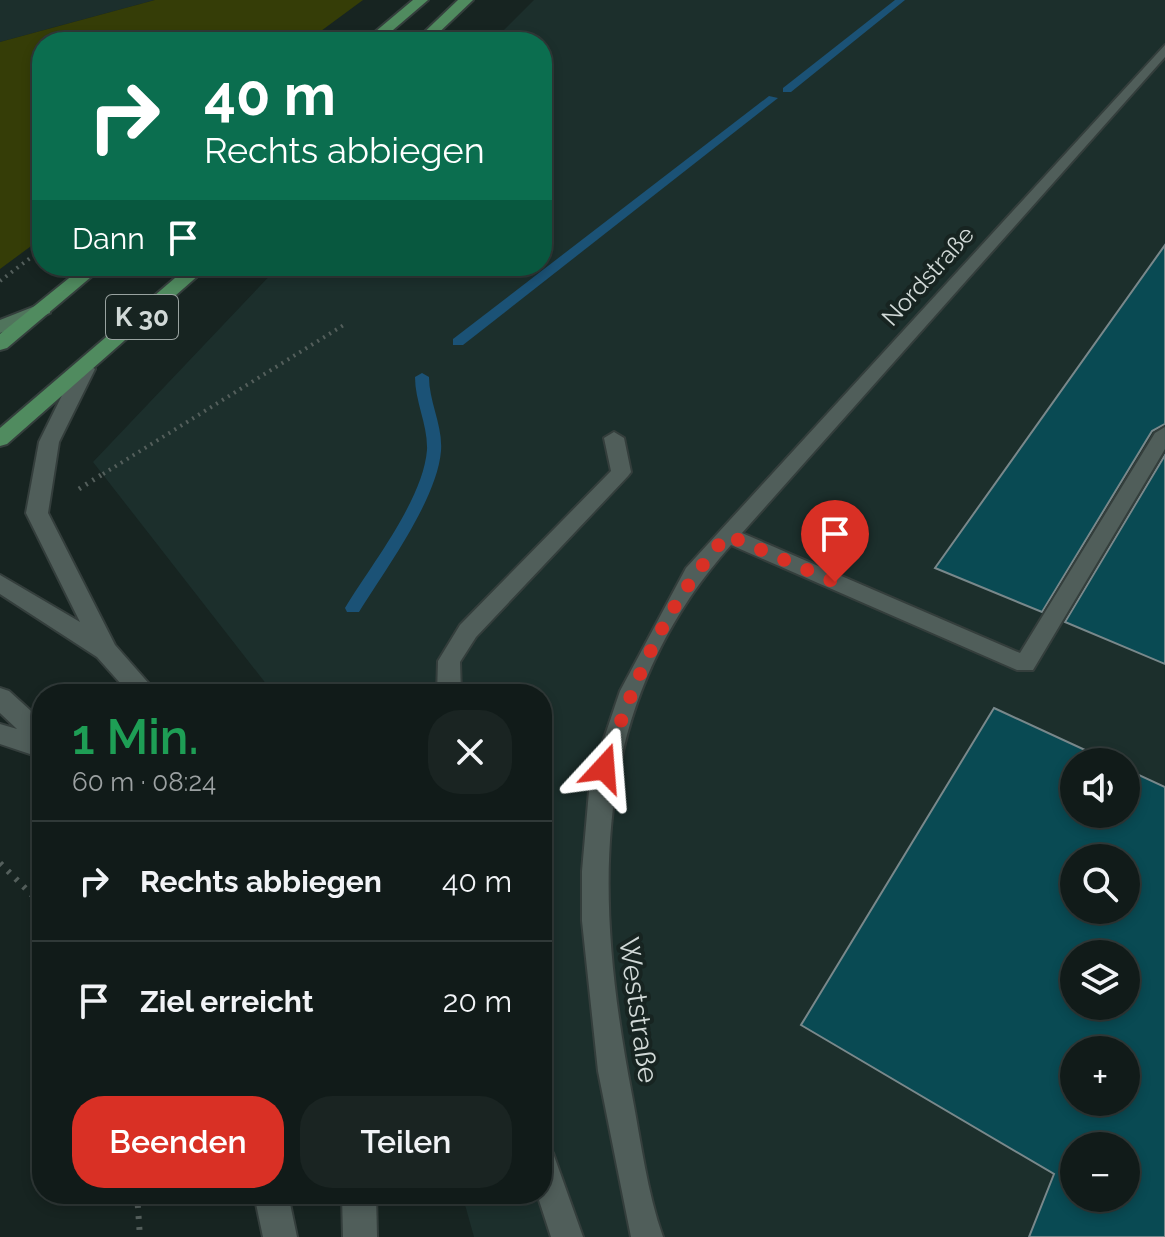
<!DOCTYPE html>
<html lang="de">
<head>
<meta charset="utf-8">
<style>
	:root { --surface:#111b19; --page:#1a2422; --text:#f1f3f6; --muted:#9ca1a2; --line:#303938; --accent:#d93025 }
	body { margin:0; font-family:Raleway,sans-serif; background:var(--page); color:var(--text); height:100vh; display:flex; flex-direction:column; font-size:30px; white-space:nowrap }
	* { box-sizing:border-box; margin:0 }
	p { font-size:26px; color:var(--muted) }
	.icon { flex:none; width:44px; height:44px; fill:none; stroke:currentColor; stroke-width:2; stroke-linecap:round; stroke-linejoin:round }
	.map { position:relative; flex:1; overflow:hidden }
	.side { position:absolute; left:32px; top:684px; width:520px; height:520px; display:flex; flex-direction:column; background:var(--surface); border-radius:32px; box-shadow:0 4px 12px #0003,0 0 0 2px var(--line) }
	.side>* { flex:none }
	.hud { position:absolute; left:32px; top:32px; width:520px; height:244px; border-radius:32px; box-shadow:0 4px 12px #0003,0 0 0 2px var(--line); background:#0b6e4f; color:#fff; overflow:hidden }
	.tools { position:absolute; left:1060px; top:748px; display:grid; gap:16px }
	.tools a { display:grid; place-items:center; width:80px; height:80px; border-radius:50%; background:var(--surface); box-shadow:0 4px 12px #0003,0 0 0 2px var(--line); font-size:40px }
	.pin { position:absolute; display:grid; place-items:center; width:68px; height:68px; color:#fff; margin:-82px -34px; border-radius:50% 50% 50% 0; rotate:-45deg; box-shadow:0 0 8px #0007 }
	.pin .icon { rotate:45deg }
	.me { position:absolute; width:88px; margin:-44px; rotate:19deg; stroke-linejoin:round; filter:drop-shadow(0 0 6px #0008) }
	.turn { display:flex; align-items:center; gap:28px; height:168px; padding:0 40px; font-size:36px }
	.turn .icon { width:104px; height:104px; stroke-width:2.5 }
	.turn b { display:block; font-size:56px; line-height:68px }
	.then { display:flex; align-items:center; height:76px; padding:0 40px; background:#0003; gap:16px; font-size:30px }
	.round { display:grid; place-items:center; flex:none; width:84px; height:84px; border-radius:32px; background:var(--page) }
	.head { display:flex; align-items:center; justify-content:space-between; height:136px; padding:0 40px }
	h1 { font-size:48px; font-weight:600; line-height:60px; color:#1e9e55 }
	.button { display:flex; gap:16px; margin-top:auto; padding:16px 40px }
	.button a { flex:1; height:92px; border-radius:32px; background:var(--accent); color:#fff; font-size:32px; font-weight:600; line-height:92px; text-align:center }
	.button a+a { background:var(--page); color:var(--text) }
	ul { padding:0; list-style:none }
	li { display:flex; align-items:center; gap:24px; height:120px; padding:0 40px; border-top:2px solid var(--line) }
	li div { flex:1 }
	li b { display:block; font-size:30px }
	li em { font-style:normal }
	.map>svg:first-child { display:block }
	.built { fill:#1c2f2c; fill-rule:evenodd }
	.green { fill:#353d07 }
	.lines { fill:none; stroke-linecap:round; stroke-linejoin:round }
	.stream { fill:#1b5276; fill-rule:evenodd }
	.building { fill:#094a53; stroke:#79888b; stroke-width:2; fill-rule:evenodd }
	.lane-casing { stroke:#343e3c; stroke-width:4 }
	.street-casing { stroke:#343e3c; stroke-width:4 }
	.secondary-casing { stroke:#343e3c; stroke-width:4 }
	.primary-casing { stroke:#343e3c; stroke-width:4 }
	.path-far2 { stroke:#545f5c; stroke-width:4; stroke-dasharray:2 5; stroke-linecap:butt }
	.path-far1 { stroke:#545f5c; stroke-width:5; stroke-dasharray:2 6; stroke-linecap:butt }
	.path { stroke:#545f5c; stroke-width:6; stroke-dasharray:3 8; stroke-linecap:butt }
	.lane { fill:#505e5a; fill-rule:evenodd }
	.street { fill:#505e5a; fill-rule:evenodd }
	.secondary { fill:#50745c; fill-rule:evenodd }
	.primary { fill:#508b5f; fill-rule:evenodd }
	.route { stroke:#d93025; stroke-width:14; stroke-dasharray:0 25.2 }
	.labels { text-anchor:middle; stroke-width:8; stroke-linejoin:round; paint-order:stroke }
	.far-street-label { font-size:24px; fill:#d1d9d7; stroke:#172421 }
	.shield { fill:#172421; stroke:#99a3a0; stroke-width:2 }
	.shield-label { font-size:26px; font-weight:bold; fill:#d1d9d7 }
	.street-label { font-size:28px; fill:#d1d9d7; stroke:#172421 }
</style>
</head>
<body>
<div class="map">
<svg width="1165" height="1237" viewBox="0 0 1165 1237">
	<rect width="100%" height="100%" fill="#172421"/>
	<g class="built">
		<path d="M0 0H155L0 42Z"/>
		<path d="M534 0H1165V1237H474L462 1194H542V694H274L93 462 279 266H542V42H492ZM1074 762H1126V814H1074ZM1074 858H1126V910H1074ZM1074 954H1126V1006H1074ZM1074 1050H1126V1102H1074ZM1074 1146H1126V1198H1074Z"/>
	</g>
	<path class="green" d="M155 0H363L306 42H42V238L0 269V42Z"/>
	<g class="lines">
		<g class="stream">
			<path d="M895 0H905L791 92H783V88Z"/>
			<path d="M769 96 778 98 463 345H453V339Z"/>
			<path d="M422 373 429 377C429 402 443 426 441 451 437 500 385 570 359 612H347L345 608C371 565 423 500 427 450 428 425 415 402 415 377Z"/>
		</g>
	</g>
	<g class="building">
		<path d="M1165 245V424L1152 431 1042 612 935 568Z"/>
		<path d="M1165 455V664L1065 622Z"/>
		<path d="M994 708 1111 762H1074V814H1126V769L1165 787V1237H1029L1054 1174 801 1025ZM1074 858H1126V910H1074ZM1074 954H1126V1006H1074ZM1074 1050H1126V1102H1074ZM1074 1146H1126V1198H1074Z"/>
	</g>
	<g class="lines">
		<g class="lane-casing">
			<g id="lane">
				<path d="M1165 45V57L742 533 1020 653 1155 433 1165 427V449L1033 670H1017L731 545C587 707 594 895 632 1095 641 1142 647 1192 663 1237H631L598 1071 582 921V871L590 780 620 691 686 568Z"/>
				<path d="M614 432 624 438 631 472 628 476 476 637 460 662 461 694H437L438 661 460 625 611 471 604 438Z"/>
				<path d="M542 1149 553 1153 583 1237H551L537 1194H542Z"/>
			</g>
		</g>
		<g class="street-casing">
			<g id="street">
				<path d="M85 363 95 369 59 442 48 513 115 645 158 694H130L97 657 0 594V575L80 622 26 513 39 442 75 369Z"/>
				<path d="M0 688 9 691 42 721V758L0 744V724L17 729 0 713Z"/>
				<path d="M254 1194H288L297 1237H263Z"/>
				<path d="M342 1194H376L377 1237H343Z"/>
			</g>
		</g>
		<g class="secondary-casing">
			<path id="secondary" d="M43 303 50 305V313L0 333V320Z"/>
		</g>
		<g class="primary-casing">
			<g id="primary">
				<path d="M413 0H428L379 42H363Z"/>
				<path d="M458 0H473L429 42H414Z"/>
				<path d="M84 266H104L7 348 0 350V334Z"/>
				<path d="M189 266H209L7 444 0 446V428Z"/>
			</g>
		</g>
		<g class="path-far2">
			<path d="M0 281 42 249"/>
			<path d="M103 474 347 323"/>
		</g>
		<path class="path-far1" d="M79 489 106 472"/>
		<g class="path">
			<path d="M0 863 34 897 42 911"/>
			<path d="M137 1194 140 1237"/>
		</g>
		<use href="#lane" class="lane"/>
		<use href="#street" class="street"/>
		<use href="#secondary" class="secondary"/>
		<use href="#primary" class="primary"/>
	</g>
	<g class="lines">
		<path class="route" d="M604 768C636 677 663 609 727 535L835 582"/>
	</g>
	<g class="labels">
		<g class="far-street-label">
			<text transform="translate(928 276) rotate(-48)" y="8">Nordstraße</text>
		</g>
		<rect class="shield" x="106" y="295" width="72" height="44" rx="6"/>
		<g class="shield-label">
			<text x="142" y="326">K 30</text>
		</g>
		<g class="street-label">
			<text transform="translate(639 1010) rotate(82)" y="10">Weststraße</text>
		</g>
	</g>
</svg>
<div class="tools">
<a><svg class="icon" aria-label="sound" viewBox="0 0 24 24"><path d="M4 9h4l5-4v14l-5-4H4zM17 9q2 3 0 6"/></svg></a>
<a><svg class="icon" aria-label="search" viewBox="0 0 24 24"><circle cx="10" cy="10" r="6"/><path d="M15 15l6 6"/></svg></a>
<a><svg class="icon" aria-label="layers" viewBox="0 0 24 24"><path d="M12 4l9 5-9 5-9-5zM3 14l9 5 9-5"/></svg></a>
<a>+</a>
<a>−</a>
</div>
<div class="pin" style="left:835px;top:582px;background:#d93025"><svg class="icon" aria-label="arrive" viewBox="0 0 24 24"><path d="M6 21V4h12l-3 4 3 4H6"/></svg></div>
<svg class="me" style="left:604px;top:768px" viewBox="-20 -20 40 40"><path d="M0-17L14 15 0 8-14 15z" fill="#d93025" stroke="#fff" stroke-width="4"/></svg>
<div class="hud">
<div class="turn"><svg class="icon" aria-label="right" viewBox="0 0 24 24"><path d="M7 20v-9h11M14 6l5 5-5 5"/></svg><div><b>40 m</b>Rechts abbiegen</div></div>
<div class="then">Dann<svg class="icon" aria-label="arrive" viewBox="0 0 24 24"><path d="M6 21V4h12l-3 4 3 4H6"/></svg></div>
</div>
<section class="side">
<div class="head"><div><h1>1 Min.</h1><p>60 m · 08:24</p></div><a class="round"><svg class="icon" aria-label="close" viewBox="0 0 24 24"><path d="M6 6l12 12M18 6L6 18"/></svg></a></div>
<ul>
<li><svg class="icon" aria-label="right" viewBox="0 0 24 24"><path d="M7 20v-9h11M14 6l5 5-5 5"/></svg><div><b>Rechts abbiegen</b></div><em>40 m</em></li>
<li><svg class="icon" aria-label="arrive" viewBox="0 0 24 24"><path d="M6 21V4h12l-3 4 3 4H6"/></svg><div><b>Ziel erreicht</b></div><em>20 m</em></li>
</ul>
<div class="button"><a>Beenden</a><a>Teilen</a></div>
</section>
</div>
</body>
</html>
